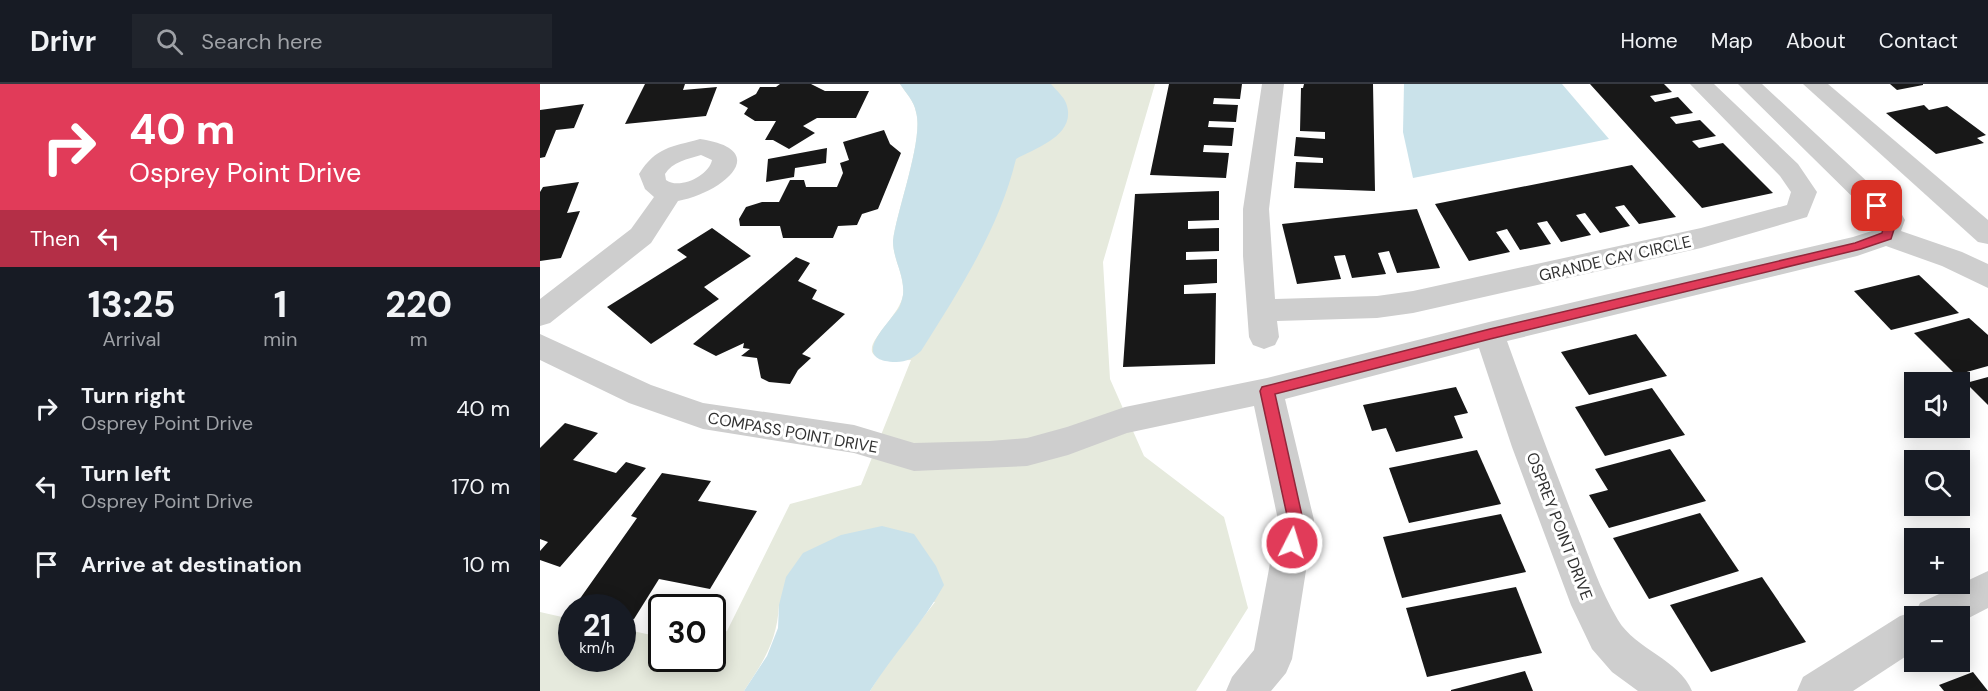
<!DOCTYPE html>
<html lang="en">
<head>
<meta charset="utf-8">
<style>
	:root { --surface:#171b24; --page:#20242c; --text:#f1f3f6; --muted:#9ea1a6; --line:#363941 }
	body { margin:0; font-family:"DM Sans",sans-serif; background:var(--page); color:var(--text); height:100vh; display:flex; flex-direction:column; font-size:22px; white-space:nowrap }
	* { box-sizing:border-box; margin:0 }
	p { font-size:20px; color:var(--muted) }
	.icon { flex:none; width:33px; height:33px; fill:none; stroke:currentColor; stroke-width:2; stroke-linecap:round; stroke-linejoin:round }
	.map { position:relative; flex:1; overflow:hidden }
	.drawer { display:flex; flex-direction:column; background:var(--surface); width:540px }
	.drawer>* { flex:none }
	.guide { background:#e13b59; color:#fff; overflow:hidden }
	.buttons { position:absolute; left:1364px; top:288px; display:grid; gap:12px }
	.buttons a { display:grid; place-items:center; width:66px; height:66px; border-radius:0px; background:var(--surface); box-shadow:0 3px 15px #0003; font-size:30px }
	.speed { position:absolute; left:18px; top:510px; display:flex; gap:12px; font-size:30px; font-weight:700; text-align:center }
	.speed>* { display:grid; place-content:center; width:78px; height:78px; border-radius:50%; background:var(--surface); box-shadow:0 3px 15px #0003; line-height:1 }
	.speed small { font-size:15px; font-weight:400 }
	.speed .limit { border:3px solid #111; border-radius:9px; background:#fff; color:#111 }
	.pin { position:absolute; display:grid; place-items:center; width:51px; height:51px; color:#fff; margin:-26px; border-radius:12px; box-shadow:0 3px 9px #0006 }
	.me { position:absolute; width:66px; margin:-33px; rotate:5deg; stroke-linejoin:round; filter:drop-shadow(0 0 4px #0008) }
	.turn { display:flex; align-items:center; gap:21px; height:126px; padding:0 30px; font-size:27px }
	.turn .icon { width:78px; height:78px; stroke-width:2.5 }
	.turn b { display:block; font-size:42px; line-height:51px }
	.then { display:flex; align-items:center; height:57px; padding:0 30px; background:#0003; gap:12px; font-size:22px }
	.eta { display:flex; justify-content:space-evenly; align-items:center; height:102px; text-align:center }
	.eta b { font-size:36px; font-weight:800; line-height:42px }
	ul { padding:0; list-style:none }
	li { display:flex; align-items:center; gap:18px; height:78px; padding:0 30px }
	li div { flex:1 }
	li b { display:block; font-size:22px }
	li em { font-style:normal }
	header { display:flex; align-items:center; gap:36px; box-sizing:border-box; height:84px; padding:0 30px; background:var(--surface); border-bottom:2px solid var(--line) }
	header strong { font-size:28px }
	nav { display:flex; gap:33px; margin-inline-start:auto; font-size:21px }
	.search { width:420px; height:54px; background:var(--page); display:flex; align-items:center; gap:15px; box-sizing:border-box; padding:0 21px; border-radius:0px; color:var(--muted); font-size:22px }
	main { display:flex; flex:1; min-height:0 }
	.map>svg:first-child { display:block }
	.green { fill:#e6eadd }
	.water { fill:#cae2ea }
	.building { fill:#181818 }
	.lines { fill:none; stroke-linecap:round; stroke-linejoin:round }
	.minor { fill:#cecece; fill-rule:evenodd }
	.route { fill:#e13b59; stroke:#92263a; stroke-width:1.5 }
	.labels { text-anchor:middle; stroke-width:6; stroke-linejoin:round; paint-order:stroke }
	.street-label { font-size:16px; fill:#313131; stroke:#fff }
</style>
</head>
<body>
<header>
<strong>Drivr</strong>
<div class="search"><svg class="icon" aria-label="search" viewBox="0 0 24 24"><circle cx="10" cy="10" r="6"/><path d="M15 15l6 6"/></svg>Search here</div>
<nav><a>Home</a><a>Map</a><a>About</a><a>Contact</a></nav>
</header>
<main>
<section class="drawer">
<div class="guide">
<div class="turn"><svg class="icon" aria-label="right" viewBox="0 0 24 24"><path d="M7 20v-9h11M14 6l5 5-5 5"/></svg><div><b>40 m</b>Osprey Point Drive</div></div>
<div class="then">Then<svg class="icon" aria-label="left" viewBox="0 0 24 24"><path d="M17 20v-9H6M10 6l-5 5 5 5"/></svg></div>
</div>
<div class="eta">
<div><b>13:25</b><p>Arrival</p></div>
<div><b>1</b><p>min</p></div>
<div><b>220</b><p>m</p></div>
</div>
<ul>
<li><svg class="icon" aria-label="right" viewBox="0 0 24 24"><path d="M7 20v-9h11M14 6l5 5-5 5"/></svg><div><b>Turn right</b><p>Osprey Point Drive</p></div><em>40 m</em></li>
<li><svg class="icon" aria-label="left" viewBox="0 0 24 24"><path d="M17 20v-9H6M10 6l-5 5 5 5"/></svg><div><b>Turn left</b><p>Osprey Point Drive</p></div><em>170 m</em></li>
<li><svg class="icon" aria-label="arrive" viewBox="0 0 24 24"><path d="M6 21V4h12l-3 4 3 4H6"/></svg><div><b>Arrive at destination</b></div><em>10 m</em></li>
</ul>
</section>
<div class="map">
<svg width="1448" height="607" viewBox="0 0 1448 607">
	<rect width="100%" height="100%" fill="#fff"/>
	<path class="green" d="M360 0H615L563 178 570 295 604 372 684 433 708 524 656 607H330L347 580 395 518 239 521C237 557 224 577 204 607H0V528L31 535 32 574H82L83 545 121 553 122 574H172L173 553 187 547 250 420 321 401 371 276C290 280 359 240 363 211 365 191 353 176 353 157 357 125 384 55 376 28 374 17 366 9 360 0Z"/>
	<g class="water">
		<path d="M360 0H511C516 6 524 13 526 19 538 51 496 64 476 75 459 145 419 207 381 267 373 274 367 278 356 278 308 277 348 240 359 224 361 220 362 215 363 211 365 191 353 176 353 157 357 125 384 55 376 28 374 17 366 9 360 0Z"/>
		<path d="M864 0H1022L1069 55 873 94 863 48Z"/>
		<path d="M342 442 374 450 396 482 404 501C383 539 353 570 330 607H204L227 572 238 544 239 521 246 493 263 469 301 451Z"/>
	</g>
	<g class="building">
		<path d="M105 0H145L143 6 177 3 166 32 85 40Z"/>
		<path d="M240 0H271L285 7H329L316 34H277L263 42 275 49 249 65 233 56H225L236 37H215L204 30 208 24 199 19 216 10 220 3H236Z"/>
		<path d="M629 0H702L700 15 674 14 673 20 698 21 696 38 669 37 668 43 694 44 692 62 664 61 663 68 689 69 686 94 610 91Z"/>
		<path d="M764 0H833L835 107 754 104 756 78 783 79V74L754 72 756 53 785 55V48L760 47 761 4H763Z"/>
		<path d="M1050 0H1124L1132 8 1110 12 1115 18 1138 13 1153 29 1130 33 1136 40 1160 36 1176 52 1152 57 1159 64 1183 59 1233 109 1162 124Z"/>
		<path d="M1350 0H1383V1L1357 6Z"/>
		<path d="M44 20 34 44 16 46 5 73 0 74V26Z"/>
		<path d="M1384 21 1389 26 1407 22 1446 51 1437 54 1444 59 1396 70 1346 29Z"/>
		<path d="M344 46 350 60 361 69 338 125 322 130 317 141 298 142 293 154H243L240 142H200L199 135 206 123 222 118H239L250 96H264L266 103H297L303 89 300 79 309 76 303 58Z"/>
		<path d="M287 64 286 79 255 84 254 93 226 98 228 75Z"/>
		<path d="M1092 81 1136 133 1099 140 1084 121 1075 123 1090 142 1060 149 1045 129 1036 131 1051 151 1021 158 1007 137 997 139 1011 160 980 166 967 145 956 148 970 168 929 177 895 120Z"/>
		<path d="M39 98 27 129 40 127 21 174 0 177V108L3 103Z"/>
		<path d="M679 107V136L648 137V145L679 144V167L646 168V176L677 175V199L644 201V210L676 209 675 280 583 283 595 110Z"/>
		<path d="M877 125 900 184 857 189 849 167 838 169 846 190 812 194 805 171 794 172 801 195 757 200 742 140Z"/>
		<path d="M172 144 211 172 164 203 179 215 111 260 67 223 147 173 137 166Z"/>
		<path d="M256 173 270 179 258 197 277 206 272 215 305 230 262 270 271 274 258 286 250 300 229 298 221 294 217 274 201 272 210 265 203 264 204 259 176 272 153 260Z"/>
		<path d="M1379 191 1419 229 1351 246 1314 207Z"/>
		<path d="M1429 234 1448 251V282L1416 291 1374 249Z"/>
		<path d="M1096 250 1127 292 1049 311 1021 268Z"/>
		<path d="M1448 293V321L1426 299Z"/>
		<path d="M916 303 928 329 914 332 923 354 856 368 846 344 832 347 823 321Z"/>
		<path d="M1112 304 1145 351 1065 372 1035 323Z"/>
		<path d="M25 339 58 349 33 376 76 389 86 378 106 384 20 483 0 476V467L8 458 0 455V364Z"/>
		<path d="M1130 365 1166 417 1069 444 1049 411 1068 406 1055 385Z"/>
		<path d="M937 366 961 420 869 439 849 384Z"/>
		<path d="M122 389 171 397 158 417 217 427 170 505 119 495 94 535 82 533V524L34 523 97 434 91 432Z"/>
		<path d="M1160 429 1199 487 1109 515 1073 454Z"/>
		<path d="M961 430 986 488 862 514 843 453Z"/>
		<path d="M1222 493 1266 558 1171 588 1130 521Z"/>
		<path d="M976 503 1002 569 887 593 866 524Z"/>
		<path d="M985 587 993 607H911V606Z"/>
		<path d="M1433 588 1448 607H1404L1399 601Z"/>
	</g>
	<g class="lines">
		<g class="minor">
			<path d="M722 0H744L729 125 735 215 837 212 873 207 1161 144 1247 121 1251 108 1240 92 1150 0H1174L1258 80 1277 108 1267 133 1161 164 873 229 837 234 737 237 739 253 735 261 724 265 713 261 709 253 703 172V125Z"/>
			<path d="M1198 0H1222L1361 129 1365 136 1361 147 1422 168 1448 180V204L1402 182 1346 162 1317 172 967 257C989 318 1012 379 1036 440 1049 472 1060 506 1078 536 1096 566 1139 575 1152 607H1098L1072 588 1052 565 1031 521 972 363 939 264 745 315 774 436 752 575 746 589 731 607H686L692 593 714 566 738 436 714 322 587 349 528 371 487 382 374 387 314 369 163 345 89 319 0 276V250L111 301 163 319 314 341 374 359 450 357 487 354 527 343 585 323 727 294 949 238 1313 153 1335 146 1338 138Z"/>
			<path d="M1263 0H1288L1448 136V160L1438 158Z"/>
			<path d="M160 55C234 66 182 109 138 117L111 159 10 239 0 242V215L91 145 114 113 105 105 99 90C116 63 131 63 160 55ZM161 71 172 76C169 92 139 106 126 96L125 90C132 78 148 75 161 71Z"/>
			<path d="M1448 487V524L1419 539V532H1374V567L1313 607H1257L1263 593 1360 532 1376 527 1380 519Z"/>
		</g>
	</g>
	<path class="route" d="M1337 118 1341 119 1357 136 1351 155 1321 165 950 255 735 310 763 436 757 464 752 466 746 464 744 459 748 436 720 307 722 303 950 245 1315 159 1342 149 1345 137 1331 122Z"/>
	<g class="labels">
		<g class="street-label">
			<text transform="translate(1075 174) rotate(-13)" y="6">GRANDE CAY CIRCLE</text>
			<text transform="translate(253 348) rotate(10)" y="6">COMPASS POINT DRIVE</text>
			<text transform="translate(1020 442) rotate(69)" y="6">OSPREY POINT DRIVE</text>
		</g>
	</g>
</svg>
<div class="buttons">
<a><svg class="icon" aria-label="sound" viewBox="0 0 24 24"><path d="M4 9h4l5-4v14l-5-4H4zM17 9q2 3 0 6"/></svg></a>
<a><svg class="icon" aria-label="search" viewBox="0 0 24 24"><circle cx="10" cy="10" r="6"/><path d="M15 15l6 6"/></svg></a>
<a>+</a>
<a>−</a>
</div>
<div class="speed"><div>21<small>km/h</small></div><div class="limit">30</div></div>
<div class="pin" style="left:1337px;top:122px;background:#d93025"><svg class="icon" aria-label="arrive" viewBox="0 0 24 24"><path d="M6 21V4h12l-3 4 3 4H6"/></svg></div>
<svg class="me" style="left:752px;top:459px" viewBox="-20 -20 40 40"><circle r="17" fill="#e13b59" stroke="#fff" stroke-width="3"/><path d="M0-11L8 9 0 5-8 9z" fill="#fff"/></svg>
</div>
</main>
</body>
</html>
